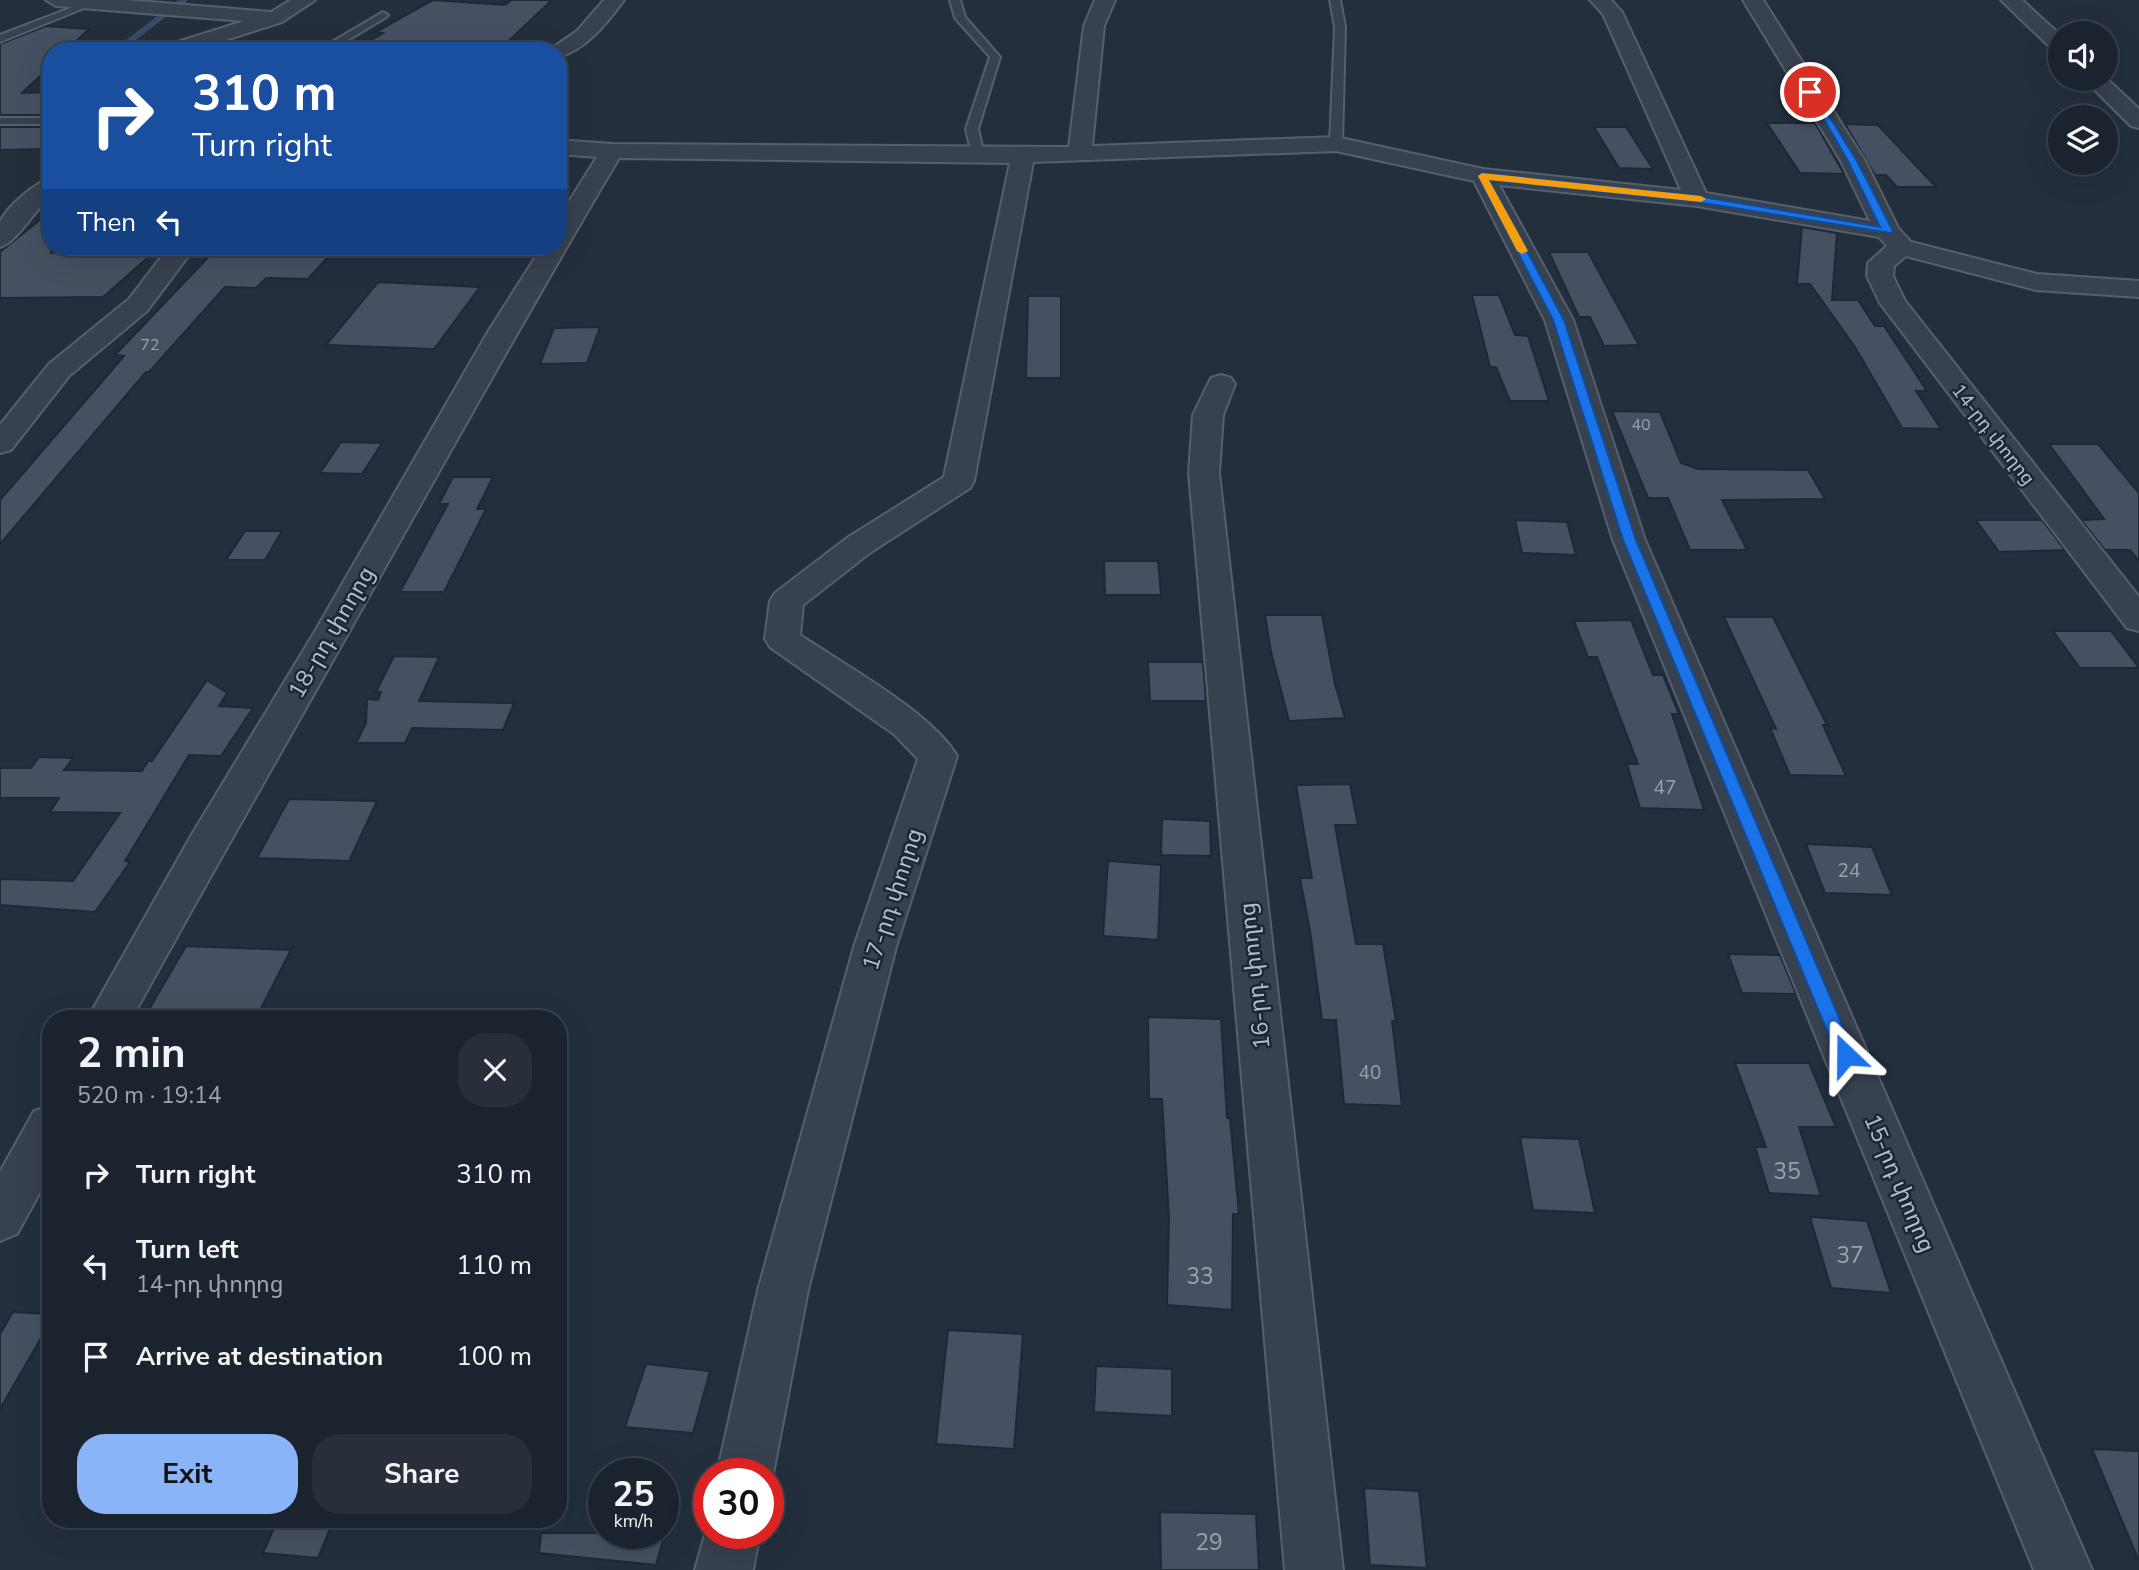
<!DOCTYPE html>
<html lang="en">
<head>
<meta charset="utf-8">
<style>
	:root { --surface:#1b232e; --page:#282f3a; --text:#f1f3f6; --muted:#a0a4aa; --line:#39404a; --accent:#8ab4f8 }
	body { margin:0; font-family:"Nunito Sans","Noto Sans Armenian",sans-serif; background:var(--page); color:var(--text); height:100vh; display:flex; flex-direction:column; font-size:26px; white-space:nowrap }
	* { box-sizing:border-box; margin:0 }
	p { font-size:23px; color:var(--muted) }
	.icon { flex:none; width:38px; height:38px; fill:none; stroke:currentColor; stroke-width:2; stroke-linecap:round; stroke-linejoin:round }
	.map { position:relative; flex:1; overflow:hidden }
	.details { position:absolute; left:42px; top:1010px; width:525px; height:518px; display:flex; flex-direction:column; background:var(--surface); border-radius:28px; box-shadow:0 7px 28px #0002,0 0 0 2px var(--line) }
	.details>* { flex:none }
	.hud { position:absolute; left:42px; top:42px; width:525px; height:214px; border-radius:28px; box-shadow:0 7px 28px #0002,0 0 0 2px var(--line); background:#1a4fa0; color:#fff; overflow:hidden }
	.tools { position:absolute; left:2048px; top:21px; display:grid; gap:14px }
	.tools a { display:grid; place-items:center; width:70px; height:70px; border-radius:50%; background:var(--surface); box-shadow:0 7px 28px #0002,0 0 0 2px var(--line); font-size:35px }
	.speed { position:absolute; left:588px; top:1458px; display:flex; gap:14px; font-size:35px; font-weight:700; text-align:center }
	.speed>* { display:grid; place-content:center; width:91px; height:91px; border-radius:50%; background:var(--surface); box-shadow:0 7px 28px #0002,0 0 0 2px var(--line); line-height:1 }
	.speed small { font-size:18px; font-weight:400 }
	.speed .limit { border:10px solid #d22; background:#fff; color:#111 }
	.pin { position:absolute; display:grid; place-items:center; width:60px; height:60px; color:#fff; margin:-30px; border:4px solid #fff; border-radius:50%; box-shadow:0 2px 7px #0007 }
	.me { position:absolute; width:77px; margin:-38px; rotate:337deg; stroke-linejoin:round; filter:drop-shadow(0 0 5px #0008) }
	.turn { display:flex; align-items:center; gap:24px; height:147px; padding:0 35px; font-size:32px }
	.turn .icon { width:91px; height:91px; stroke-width:2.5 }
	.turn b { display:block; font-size:49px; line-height:60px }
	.then { display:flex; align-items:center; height:66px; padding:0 35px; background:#0003; gap:14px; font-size:26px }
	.round { display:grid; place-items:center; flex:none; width:74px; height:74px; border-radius:28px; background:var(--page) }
	.headline { display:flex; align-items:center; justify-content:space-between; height:119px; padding:0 35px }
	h1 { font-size:42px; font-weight:700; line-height:52px }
	.button { display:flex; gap:14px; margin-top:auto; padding:14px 35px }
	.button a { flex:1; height:80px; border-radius:28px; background:var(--accent); color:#111; font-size:28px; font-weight:700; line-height:80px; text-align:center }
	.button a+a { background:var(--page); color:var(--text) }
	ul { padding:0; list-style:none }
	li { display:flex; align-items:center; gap:21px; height:91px; padding:0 35px }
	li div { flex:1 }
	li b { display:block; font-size:26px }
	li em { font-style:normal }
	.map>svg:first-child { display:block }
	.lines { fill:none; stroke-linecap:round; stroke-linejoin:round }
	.stream { stroke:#394c67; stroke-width:6 }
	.building { fill:#455162; stroke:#1f2835; stroke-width:2 }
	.lane-casing { stroke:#565f6c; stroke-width:4 }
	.street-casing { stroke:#565f6c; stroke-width:4 }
	.lane { fill:#38414e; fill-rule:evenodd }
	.street { fill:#38414e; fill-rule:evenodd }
	.route { fill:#1a73e8; stroke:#114b97; stroke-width:2 }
	.slow { fill:#f59e0b }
	.labels { text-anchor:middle; stroke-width:5; stroke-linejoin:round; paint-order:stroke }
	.far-number-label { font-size:16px; fill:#98a1af }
	.far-street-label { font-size:19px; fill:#b4bcc9; stroke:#1d2633 }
	.number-label { font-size:19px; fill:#98a1af }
	.street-label { font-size:23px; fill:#b4bcc9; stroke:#1d2633 }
	.near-number-label { font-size:23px; fill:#98a1af }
</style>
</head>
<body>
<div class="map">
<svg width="2139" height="1570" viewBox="0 0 2139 1570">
	<rect width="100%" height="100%" fill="#242f3e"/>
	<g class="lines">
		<g class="stream">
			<path d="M178 4 184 0"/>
			<path d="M117 51 162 16"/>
		</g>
	</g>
	<g class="building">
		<path d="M433 0 505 5 511 0H552L498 51H404L363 45 383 33 376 32Z"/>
		<path d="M46 26 89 29 66 51H51V66L22 93 51 92V115H0V44Z"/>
		<path d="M1767 123H1815L1844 174 1800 173Z"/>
		<path d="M1845 124 1878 125 1936 187H1897L1886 175H1875Z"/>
		<path d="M0 127H51V149L0 150Z"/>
		<path d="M1594 127H1626L1653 169 1619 168Z"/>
		<path d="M51 211V253L92 252 96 247H160L103 297 0 298V252Z"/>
		<path d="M1802 227 1837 233 1832 300H1858L1875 326H1884L1927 391H1916L1941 429 1902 428 1855 347 1810 284H1797Z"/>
		<path d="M218 247H337L308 279 266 278 256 288 225 287 149 372H146L0 544V500L124 356 115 355Z"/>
		<path d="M1549 252H1588L1639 345 1604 346 1590 317H1579Z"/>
		<path d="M378 282 480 287 434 349 326 345Z"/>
		<path d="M1472 295H1499L1515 335 1528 336 1549 401H1510L1496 367H1490Z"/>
		<path d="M1028 296H1061V378H1026Z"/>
		<path d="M600 327 587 363 540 364 554 328Z"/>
		<path d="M1612 411 1660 412 1681 463 1698 469 1808 470 1825 499 1722 500 1747 550H1690L1668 498H1648Z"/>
		<path d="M341 442 382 443 362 474 320 473Z"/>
		<path d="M2049 444H2098L2139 493V561L2130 550H2105L2081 520 2104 519Z"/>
		<path d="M453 477H493L477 509H486L444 592H400L448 504H439Z"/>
		<path d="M1515 520 1567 522 1576 555 1522 553Z"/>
		<path d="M1976 520H2042L2065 550 1999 552Z"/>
		<path d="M245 531H282L265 560H226Z"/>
		<path d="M1104 561H1158L1161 595H1105Z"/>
		<path d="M1265 615H1322L1335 684 1345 718 1289 721 1271 652Z"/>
		<path d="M1724 617H1773L1827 725H1823L1846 776 1790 775 1770 728 1776 729Z"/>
		<path d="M1631 620 1653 675H1663L1679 714H1672L1704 810 1640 808 1627 764H1638L1597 657H1588L1574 621Z"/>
		<path d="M2053 631H2111L2139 668H2080Z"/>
		<path d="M394 656 439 657 419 701 514 703 503 730 412 728 405 743H356L366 723 367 699 378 700 381 692H376Z"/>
		<path d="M1148 662H1203L1206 701H1150Z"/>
		<path d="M207 680 227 693 219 706 253 708 221 756 189 755 125 861 130 862 95 912 0 905V879L73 881 120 813 50 812 59 798H0V768H31L39 757 73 758 64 770 142 771 148 761H152Z"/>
		<path d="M1350 784 1358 825H1335L1356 944H1383L1396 1021H1392L1402 1106 1344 1104 1336 1020H1322L1310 931 1300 878H1312L1296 785Z"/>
		<path d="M289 799 377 801 349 861 257 858Z"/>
		<path d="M1162 819 1210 821 1211 856 1161 855Z"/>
		<path d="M1806 844 1872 847 1892 895 1825 893Z"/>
		<path d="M1108 861 1161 865 1158 940 1103 936Z"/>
		<path d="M186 946 291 950 256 1018H144Z"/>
		<path d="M1728 954 1780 955 1796 994 1742 993Z"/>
		<path d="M1148 1017 1221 1019 1227 1118H1230L1239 1214H1233L1232 1310 1167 1305 1169 1218 1162 1099H1149Z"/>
		<path d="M1735 1063H1809L1836 1127H1799L1821 1196 1769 1193 1755 1147H1766Z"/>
		<path d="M1520 1137 1579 1139 1595 1213 1533 1210Z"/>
		<path d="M1810 1217 1867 1221 1891 1293 1831 1288Z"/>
		<path d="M13 1312 51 1314V1321L0 1409V1334Z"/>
		<path d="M948 1330 1023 1334 1014 1449 936 1444Z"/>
		<path d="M646 1364 710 1371 693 1433 625 1427Z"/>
		<path d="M1096 1366 1172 1369V1416L1094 1412Z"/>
		<path d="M2092 1449 2139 1451V1559H2138Z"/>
		<path d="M1364 1488 1419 1491 1427 1568 1370 1565Z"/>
		<path d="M1160 1512 1256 1514 1259 1570H1161Z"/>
		<path d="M278 1519H334L318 1558 263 1553Z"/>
		<path d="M541 1533H665L656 1565 539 1553Z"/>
	</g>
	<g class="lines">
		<g class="lane-casing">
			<g id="lane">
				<path d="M950 0H960L965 17 1000 57 978 129 984 155 978 158 972 155 966 129 990 57 955 18Z"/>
				<path d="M1330 0H1340L1345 27 1342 144 1336 147 1330 144 1335 27Z"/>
				<path d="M86 2 94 4 0 42V35Z"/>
				<path d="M383 12 388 15 386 17 330 51H317Z"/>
				<rect x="0" y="118" width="51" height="6"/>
			</g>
		</g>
		<g class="street-casing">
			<g id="street">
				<path d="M46 0H126L271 12 291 0H315L282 22 191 51H159L162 47 244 21 56 6Z"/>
				<path d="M604 0H624C607 23 586 50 558 57V51H548L577 31Z"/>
				<path d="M1095 0H1115L1104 26 1092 146 1336 137 1483 169 1681 190 1603 14 1590 0H1611L1622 12 1706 193 1870 221 1841 161 1743 0H1763L1865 161 1898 228 1911 242 2037 274 2139 281V297L2036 290 1906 256 1894 266 1893 276 1905 301 2139 597V631L2127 628 1880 303 1867 276 1868 263 1887 246 1879 237 1697 206 1499 185 1573 320 1645 540 2092 1570H2034L1613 540 1545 320 1474 181 1336 151 1033 162 974 481 970 488 871 552 803 605 800 635C843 664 932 713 957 756L896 947 808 1290 773 1474 768 1485V1474H717L758 1290 854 947 918 759 894 734 770 647 765 639 770 601 775 593 847 538 944 477 1010 163 619 158C527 313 439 472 350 630 277 760 203 888 132 1018H88L191 836 314 633 488 332 542 247H558V219L597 157 558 154V140L612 144 1069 147 1084 26Z"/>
				<path d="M2001 0H2022L2060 35V52L2053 50Z"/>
				<path d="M2105 77 2139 109V128L2131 126 2084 79Z"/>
				<path d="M51 178V197C34 209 18 242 0 247 0 240 0 229 0 223 5 208 36 182 51 178Z"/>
				<path d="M169 247H195L147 311 69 376 11 450 0 453V425L49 364 129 299Z"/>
				<path d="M1221 375 1231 378 1235 384 1223 415 1219 473 1343 1570H1285L1189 473 1193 415 1211 378Z"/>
				<path d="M51 1106V1172L17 1234 0 1241V1172L34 1111Z"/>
				<path d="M709 1520V1533H760L753 1570H695Z"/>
			</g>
		</g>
		<use href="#lane" class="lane"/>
		<use href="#street" class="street"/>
	</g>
	<path class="route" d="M1807 90H1813L1857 161 1893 231 1891 233 1697 202 1489 180 1564 320 1636 540 1855 1055 1853 1061 1846 1063 1839 1061 1837 1055 1623 540 1553 320 1478 176 1482 173 1697 196 1880 227 1848 161Z"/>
	<path class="slow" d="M1482 173 1701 196 1706 199 1701 202 1489 180 1528 251 1522 254 1517 251 1478 176Z"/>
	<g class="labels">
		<g class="far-number-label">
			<text x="150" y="350">72</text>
			<text x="1641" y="430">40</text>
		</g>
		<g class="far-street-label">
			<text transform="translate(1994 434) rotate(52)" y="7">14-րդ փողոց</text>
		</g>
		<g class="number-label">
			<text x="1665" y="794">47</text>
			<text x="1849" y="877">24</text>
			<text x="1370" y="1079">40</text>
		</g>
		<g class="street-label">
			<text transform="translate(331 632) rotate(-60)" y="8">18-րդ փողոց</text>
			<text transform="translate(892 899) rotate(-72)" y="8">17-րդ փողոց</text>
			<text transform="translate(1254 976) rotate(-96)" y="8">16-րդ փողոց</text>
			<text transform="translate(1900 1183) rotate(67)" y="8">15-րդ փողոց</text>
		</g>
		<g class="near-number-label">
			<text x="1787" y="1179">35</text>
			<text x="1850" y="1263">37</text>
			<text x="1200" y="1284">33</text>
			<text x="1209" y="1550">29</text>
		</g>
	</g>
</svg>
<div class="tools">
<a><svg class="icon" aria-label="sound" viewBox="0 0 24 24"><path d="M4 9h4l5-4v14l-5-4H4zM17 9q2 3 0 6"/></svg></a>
<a><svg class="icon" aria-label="layers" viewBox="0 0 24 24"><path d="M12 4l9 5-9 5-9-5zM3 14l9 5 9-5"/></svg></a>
</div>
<div class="speed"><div>25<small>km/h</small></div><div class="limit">30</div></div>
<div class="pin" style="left:1810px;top:92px;background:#d93025"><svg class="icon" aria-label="arrive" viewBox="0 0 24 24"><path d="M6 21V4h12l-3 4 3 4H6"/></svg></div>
<svg class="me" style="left:1846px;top:1055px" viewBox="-20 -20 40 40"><path d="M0-17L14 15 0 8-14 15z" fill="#1a73e8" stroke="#fff" stroke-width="4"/></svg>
<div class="hud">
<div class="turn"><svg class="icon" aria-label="right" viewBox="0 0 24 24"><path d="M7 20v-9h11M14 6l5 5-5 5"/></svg><div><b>310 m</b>Turn right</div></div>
<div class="then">Then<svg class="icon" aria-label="left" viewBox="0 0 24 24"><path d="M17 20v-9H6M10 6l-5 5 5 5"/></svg></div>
</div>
<section class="details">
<div class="headline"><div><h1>2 min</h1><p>520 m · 19:14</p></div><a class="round"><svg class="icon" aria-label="close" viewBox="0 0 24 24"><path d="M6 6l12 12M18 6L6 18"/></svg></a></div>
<ul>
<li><svg class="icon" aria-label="right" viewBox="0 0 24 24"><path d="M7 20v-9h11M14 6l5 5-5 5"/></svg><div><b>Turn right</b></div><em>310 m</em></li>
<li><svg class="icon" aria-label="left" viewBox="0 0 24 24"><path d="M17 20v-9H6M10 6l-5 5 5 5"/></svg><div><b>Turn left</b><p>14-րդ փողոց</p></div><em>110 m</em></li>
<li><svg class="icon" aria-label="arrive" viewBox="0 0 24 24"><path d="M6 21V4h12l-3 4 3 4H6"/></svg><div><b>Arrive at destination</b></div><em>100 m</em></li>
</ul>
<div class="button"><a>Exit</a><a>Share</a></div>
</section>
</div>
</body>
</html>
